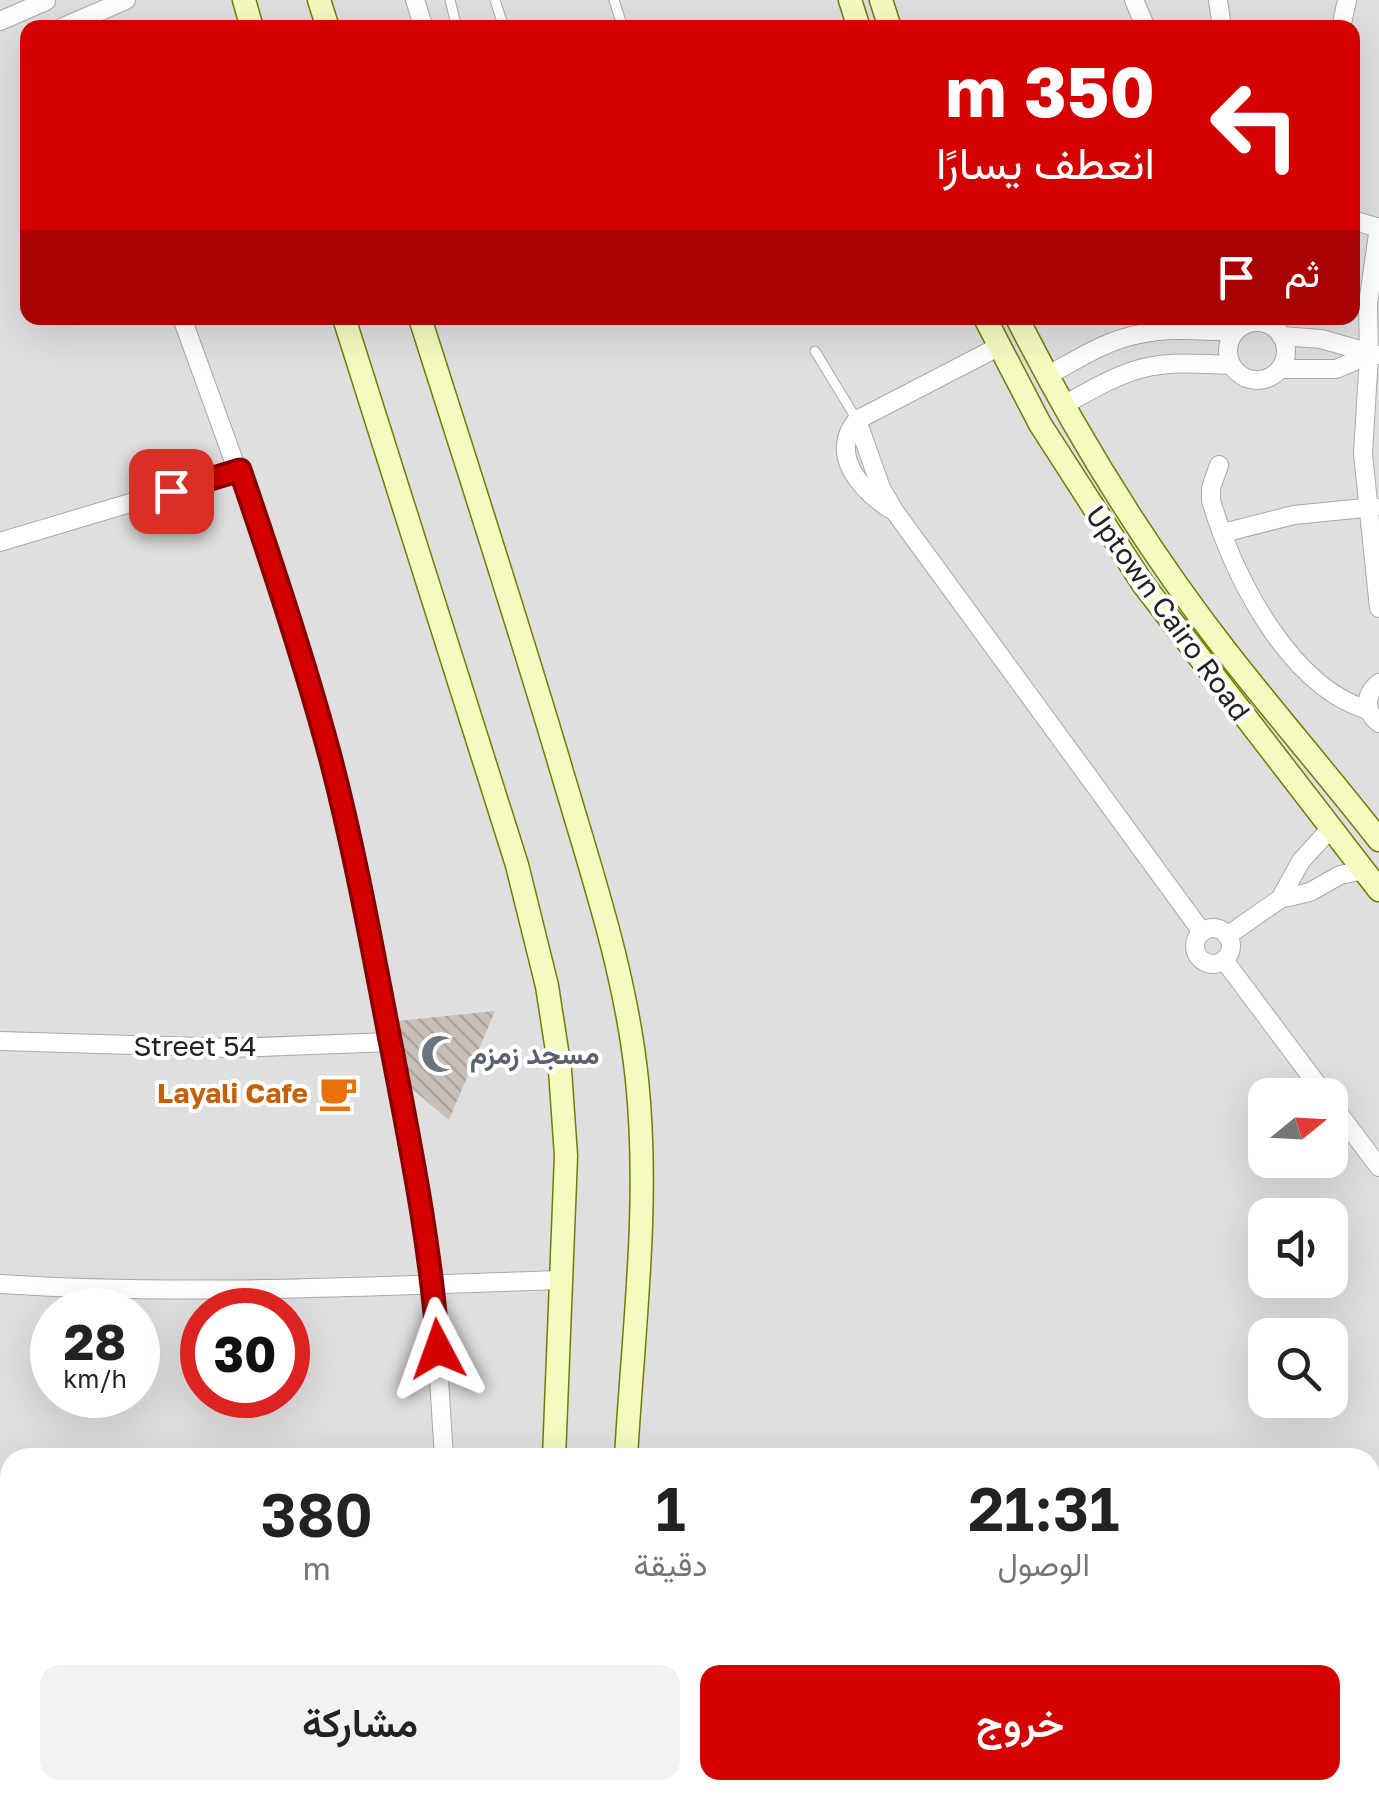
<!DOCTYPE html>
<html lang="ar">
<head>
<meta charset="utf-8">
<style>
	:root { --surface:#fff; --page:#f2f2f2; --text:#222; --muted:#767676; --accent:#d40000 }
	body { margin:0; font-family:"Golos Text",Vazirmatn,sans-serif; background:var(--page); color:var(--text); direction:rtl; height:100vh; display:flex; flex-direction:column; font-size:38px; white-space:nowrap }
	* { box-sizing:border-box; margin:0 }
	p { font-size:32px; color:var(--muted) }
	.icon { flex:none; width:55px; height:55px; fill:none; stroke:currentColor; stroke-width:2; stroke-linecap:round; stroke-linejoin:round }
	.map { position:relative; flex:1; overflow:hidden; direction:ltr }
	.panel { position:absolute; left:0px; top:1448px; width:1380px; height:352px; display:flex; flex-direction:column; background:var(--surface); border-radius:30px 30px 0 0; box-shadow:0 10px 40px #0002; direction:rtl }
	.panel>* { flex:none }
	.top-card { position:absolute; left:20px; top:20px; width:1340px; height:305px; border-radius:20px; box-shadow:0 10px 40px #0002; direction:rtl; background:#d40000; color:#fff; overflow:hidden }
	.needle { width:65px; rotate:72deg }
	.fabs { position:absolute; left:1248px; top:1078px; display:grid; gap:20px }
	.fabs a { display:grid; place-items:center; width:100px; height:100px; border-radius:20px; background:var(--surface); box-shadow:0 10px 40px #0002; font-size:50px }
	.speed { position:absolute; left:30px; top:1288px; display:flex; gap:20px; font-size:50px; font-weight:700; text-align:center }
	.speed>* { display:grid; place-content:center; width:130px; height:130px; border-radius:50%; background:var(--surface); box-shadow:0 10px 40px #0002; line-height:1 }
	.speed small { font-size:25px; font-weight:400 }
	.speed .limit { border:15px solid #d22; background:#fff; color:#111 }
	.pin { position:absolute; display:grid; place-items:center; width:85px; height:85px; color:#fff; margin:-42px; border-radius:20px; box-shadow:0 5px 15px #0006 }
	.me { position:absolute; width:110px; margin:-55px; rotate:356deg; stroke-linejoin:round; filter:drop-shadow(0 0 8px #0008) }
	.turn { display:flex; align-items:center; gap:35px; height:210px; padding:0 40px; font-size:45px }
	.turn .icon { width:130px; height:130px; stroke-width:2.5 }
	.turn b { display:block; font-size:70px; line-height:85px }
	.then { display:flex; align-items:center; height:95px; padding:0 40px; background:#0003; gap:20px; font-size:38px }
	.eta { display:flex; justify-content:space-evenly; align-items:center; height:170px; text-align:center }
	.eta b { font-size:60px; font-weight:600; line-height:70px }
	.action { display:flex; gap:20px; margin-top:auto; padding:20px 40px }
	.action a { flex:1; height:115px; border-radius:20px; background:var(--accent); color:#fff; font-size:40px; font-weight:600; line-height:115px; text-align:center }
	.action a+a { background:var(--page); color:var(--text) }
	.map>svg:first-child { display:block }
	.residential { fill:#e0dfdf; fill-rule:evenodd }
	.building { fill:url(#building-back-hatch) }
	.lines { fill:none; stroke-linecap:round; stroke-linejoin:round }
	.lane-casing { stroke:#a9a9a9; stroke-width:11 }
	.street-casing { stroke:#a9a9a9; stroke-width:20 }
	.secondary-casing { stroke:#707d05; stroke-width:25 }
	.lane { stroke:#fff; stroke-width:9 }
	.street { stroke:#fff; stroke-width:18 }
	.secondary { stroke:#f7fabf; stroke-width:22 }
	.route-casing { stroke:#8a0000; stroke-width:25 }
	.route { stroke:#d40000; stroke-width:18 }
	.labels { text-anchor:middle; stroke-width:8; stroke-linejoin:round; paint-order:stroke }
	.street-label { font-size:28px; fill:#222; stroke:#fff }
	.worship-label { font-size:28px; font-weight:bold; fill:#5b616d; stroke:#fff; text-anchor:start }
	.food-label { font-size:28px; font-weight:bold; fill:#c56008; stroke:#fff; text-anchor:end }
</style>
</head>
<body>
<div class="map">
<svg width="1379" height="1798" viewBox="0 0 1379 1798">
	<defs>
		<pattern id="building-back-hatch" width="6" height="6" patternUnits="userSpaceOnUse" patternTransform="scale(2.5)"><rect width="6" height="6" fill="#c7bfb8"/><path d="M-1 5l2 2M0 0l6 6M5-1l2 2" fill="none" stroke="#aba49e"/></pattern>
	</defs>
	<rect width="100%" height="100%" fill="#f2efe9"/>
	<path class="residential" d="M0 0H1379V1798H0ZM28 28H1352V318H28ZM1265 1095H1330V1160H1265ZM1265 1215H1330V1280H1265ZM52 1310H138V1395H52ZM202 1310H288V1395H202ZM1265 1335H1330V1400H1265ZM10 1458H1370V1790H10Z"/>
	<path class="building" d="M495 1011 449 1120 410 1087 398 1021Z"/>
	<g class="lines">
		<g class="lane-casing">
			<g id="lane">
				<path d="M450 0 457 28"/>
				<path d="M495 0 504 28"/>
				<path d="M614 0 623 28"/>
				<path d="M815 351 857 420"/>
			</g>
		</g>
		<g class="street-casing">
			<g id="street">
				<path d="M415 0 424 28"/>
				<path d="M1134 0 1146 28"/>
				<path d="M1218 0 1222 28"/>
				<path d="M0 21 46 1"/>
				<path d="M61 28 126 0"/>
				<path d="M1341 28 1347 0"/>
				<path d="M1352 220 1379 228"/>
				<path d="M1379 227 1368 304 1369 355 1363 454 1379 608"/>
				<path d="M182 318 288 610 331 761 363 895 433 1284 444 1458"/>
				<circle cx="1257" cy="351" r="29"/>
				<path d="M1281 336 1321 339 1378 355"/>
				<path d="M1280 369H1336L1369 355"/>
				<path d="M1047 376C1076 360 1106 340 1140 334 1171 327 1204 331 1235 332"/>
				<path d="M1062 406C1135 365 1147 360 1231 365"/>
				<path d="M857 420 881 488 895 512 1202 932"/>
				<path d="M1219 465 1211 488V500C1232 574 1289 687 1368 710"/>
				<path d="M890 509C861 490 828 454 857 420L1000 346"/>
				<path d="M1223 533 1294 515 1374 507"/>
				<path d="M0 542 240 470"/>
				<path d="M1379 683C1364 695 1364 711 1379 723"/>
				<path d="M1280 899 1301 861 1331 828"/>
				<circle cx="1213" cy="946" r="18"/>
				<path d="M1227 936 1280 899 1310 892 1340 875 1365 870"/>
				<path d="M1224 960 1325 1095"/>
				<path d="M0 1041 231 1048 390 1042"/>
				<path d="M1330 1102 1379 1167"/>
				<path d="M0 1284C187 1296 374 1286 561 1280"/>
				<path d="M0 1543 10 1544"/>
				<path d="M443 1798 444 1790"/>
			</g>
		</g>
		<g class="secondary-casing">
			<g id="secondary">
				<path d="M244 0 252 28"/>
				<path d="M319 0 328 28"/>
				<path d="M850 0 859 28"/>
				<path d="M881 0 890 28"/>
				<path d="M344 318 517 865 547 986 560 1070 566 1156 554 1458"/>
				<path d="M420 318C468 469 517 620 562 772 592 874 626 974 637 1080 650 1206 633 1332 626 1458"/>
				<path d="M985 318 1040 424 1143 584 1379 890"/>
				<path d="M1017 318C1076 434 1146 548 1226 651 1276 715 1329 776 1379 840"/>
				<path d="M588 1790 590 1798"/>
				<path d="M653 1790 655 1798"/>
			</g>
		</g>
		<use href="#lane" class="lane"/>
		<use href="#street" class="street"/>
		<use href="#secondary" class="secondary"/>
	</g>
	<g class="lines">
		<g class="route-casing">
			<path id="route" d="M171 491 240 470C273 566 305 662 331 760 356 856 373 953 392 1050 411 1149 431 1248 438 1349"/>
		</g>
		<use href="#route" class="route"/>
	</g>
	<defs>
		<g id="mosque-bare" transform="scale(3)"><path d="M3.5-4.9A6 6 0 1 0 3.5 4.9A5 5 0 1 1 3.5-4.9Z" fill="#6b7280" stroke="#fff" stroke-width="2.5" paint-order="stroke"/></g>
		<g id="cafe-bare" transform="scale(3)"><path d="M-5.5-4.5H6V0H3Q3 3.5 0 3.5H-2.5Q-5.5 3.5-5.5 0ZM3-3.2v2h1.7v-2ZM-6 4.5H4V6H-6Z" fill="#e8710a" stroke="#fff" stroke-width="2.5" paint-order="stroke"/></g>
	</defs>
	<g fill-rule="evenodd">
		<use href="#mosque-bare" x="440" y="1054"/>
		<use href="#cafe-bare" x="338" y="1093"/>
	</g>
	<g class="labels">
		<g class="street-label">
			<text transform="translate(1168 613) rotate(54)" y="10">Uptown Cairo Road</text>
			<text x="195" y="1056">Street 54</text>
		</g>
		<g class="worship-label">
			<text x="470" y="1064">مسجد زمزم</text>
		</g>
		<g class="food-label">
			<text x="308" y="1103">Layali Cafe</text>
		</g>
	</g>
</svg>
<div class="fabs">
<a><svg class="needle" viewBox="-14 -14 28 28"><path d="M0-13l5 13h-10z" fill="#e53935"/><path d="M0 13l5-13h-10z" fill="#767676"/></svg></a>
<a><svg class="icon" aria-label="sound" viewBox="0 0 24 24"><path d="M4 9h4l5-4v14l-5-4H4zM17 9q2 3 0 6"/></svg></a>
<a><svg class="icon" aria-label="search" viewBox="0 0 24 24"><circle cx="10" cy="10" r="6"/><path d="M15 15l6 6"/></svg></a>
</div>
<div class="speed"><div>28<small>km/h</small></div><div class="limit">30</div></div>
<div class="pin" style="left:171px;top:491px;background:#d93025"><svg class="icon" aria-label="arrive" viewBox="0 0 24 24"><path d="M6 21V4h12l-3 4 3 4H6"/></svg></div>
<svg class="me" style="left:438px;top:1349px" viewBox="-20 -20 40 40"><path d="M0-17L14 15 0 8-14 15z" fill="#d40000" stroke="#fff" stroke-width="4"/></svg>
<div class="top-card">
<div class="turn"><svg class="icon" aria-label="left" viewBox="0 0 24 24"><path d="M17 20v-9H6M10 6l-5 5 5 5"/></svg><div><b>350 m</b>انعطف يسارًا</div></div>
<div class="then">ثم<svg class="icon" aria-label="arrive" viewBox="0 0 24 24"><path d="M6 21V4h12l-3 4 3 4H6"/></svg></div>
</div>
<section class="panel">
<div class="eta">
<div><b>21:31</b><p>الوصول</p></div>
<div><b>1</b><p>دقيقة</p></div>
<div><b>380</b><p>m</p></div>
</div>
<div class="action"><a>خروج</a><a>مشاركة</a></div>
</section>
</div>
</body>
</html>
